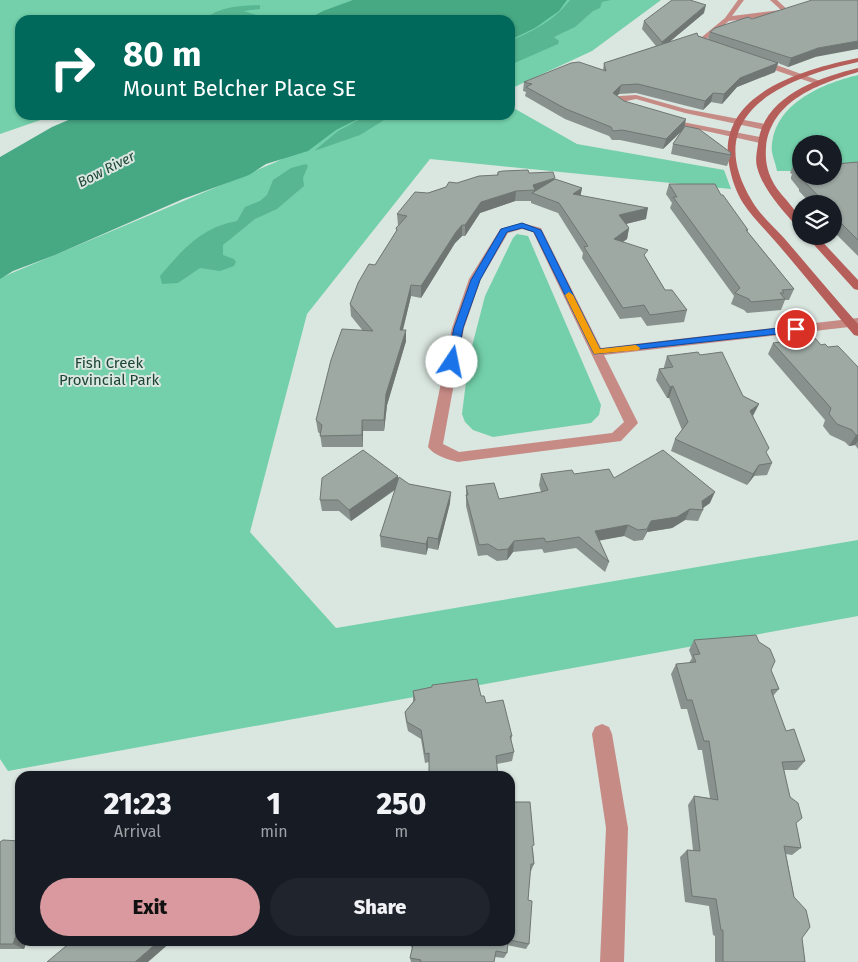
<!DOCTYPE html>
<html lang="en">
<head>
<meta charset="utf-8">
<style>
	:root { --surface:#171b24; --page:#20242c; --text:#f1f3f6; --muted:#9ea1a6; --accent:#d9999e }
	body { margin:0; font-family:"Fira Sans",sans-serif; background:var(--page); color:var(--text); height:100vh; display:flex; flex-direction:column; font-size:19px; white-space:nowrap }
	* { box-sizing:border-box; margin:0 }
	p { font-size:16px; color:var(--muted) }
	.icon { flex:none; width:28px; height:28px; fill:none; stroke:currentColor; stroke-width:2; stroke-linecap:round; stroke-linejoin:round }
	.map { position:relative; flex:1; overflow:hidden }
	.panel { position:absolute; left:15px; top:771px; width:500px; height:175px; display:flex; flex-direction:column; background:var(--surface); border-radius:15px; box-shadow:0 1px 4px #0004 }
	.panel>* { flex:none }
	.top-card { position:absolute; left:15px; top:15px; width:500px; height:105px; border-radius:15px; box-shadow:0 1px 4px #0004; background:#00695c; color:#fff; overflow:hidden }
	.tools { position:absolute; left:792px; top:135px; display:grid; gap:10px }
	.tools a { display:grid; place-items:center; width:50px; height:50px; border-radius:50%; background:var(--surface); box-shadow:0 1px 4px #0004; font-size:25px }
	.pin { position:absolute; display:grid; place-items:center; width:42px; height:42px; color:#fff; margin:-21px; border:2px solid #fff; border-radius:50%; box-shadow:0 1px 5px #0007 }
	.me { position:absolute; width:55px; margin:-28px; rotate:11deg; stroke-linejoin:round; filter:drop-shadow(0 0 4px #0008) }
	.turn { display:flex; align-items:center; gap:18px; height:105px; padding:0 25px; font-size:22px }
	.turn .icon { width:65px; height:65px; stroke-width:2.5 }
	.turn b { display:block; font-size:35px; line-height:42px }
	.eta { display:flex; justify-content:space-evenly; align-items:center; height:85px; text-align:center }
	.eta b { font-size:30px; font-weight:800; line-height:35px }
	.button { display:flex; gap:10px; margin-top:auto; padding:10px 25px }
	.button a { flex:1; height:58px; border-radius:30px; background:var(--accent); color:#111; font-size:20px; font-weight:800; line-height:58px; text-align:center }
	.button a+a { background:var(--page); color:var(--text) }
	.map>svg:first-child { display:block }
	.green { fill:#73d0aa }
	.forest { fill:#58b792 }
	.water { fill:#47a884 }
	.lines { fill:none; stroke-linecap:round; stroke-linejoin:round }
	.street { fill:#c78b86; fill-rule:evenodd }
	.secondary { fill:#b55e5a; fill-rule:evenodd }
	.wall { fill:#88918d }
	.shaded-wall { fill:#6f7673 }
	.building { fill:#9ea9a4; stroke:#6f7673 }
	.route { fill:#1a73e8; stroke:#114b97 }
	.slow { fill:#f59e0b }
	.labels { text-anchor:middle; stroke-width:4; stroke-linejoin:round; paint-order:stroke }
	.far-water-label { font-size:14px; font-style:italic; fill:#1d4737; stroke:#dae6e0 }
	.park-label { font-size:15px; fill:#1c4535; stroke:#dae6e0 }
</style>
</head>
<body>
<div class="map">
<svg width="858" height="962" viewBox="0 0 858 962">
	<rect width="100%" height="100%" fill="#dae6e0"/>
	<g class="green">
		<path d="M0 0H365L321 20H20V115H55L0 134Z"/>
		<path d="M562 0H661L592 51 510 89V35Z"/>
		<path d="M858 75V170H834V144H801V171H777C776 165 773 158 772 152 770 106 820 84 858 75Z"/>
		<path d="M510 106 577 144 724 170 731 189 430 159 307 314 250 532 336 628 858 540V616L8 771 0 759V278L276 162 320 138 353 115H510Z"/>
		<path d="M517 234 528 236 601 405 599 415 591 423 493 437 473 430 465 422 462 414 469 358 485 296 513 238Z"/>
	</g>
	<g class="forest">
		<path d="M570 0H611L602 2 600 8 593 11 575 27 554 37 559 41 558 44 510 65V41C533 31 555 20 570 0Z"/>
		<path d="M260 5V9L244 11 256 15C240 22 220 20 203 20 220 6 239 6 260 5Z"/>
		<path d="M368 115H392L360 135 314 151 338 131Z"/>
		<path d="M306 164 308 166 303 178 304 186 277 209 255 219 223 245V255L234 259 236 262 234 266 220 271 200 268 178 283 162 284 160 276C182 250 202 227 237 221L245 207 260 201 267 195 273 180 291 168Z"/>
	</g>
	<g class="water">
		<path d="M353 0H567L559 11 535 28 510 40V20H306L323 11Z"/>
		<path d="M80 115H366L336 130 308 151 266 164 249 175 183 199 55 255 13 271 0 279V157L52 127Z"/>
	</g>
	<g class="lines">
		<g class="street">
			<path d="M738 0H744L732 16 781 10 770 0H777L789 11 779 15 729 21 704 41 714 45V47L697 43V41L725 18Z"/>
			<path d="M754 59H760L823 82 816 84 754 63Z"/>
			<path d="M636 95 686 109 765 124 769 127 765 130 685 113 636 99 622 102 633 109 629 111 613 102 619 96Z"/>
			<path d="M662 118 760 137 764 140 760 143 665 122H662Z"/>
			<path d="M522 223 541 228 601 348 858 318V326L604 355 638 423 621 441 458 462C449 460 433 455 428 447L452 328 469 279 499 231 500 229ZM522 229 533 232 624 422 612 433 459 452 443 444 464 328 481 279 508 233Z"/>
			<path d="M602 724 609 727 612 734 628 828 624 962H600L606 828 592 734 595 727Z"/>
		</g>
		<g class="secondary">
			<path d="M858 58V62C787 77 698 112 752 201 760 215 773 226 784 238 809 267 833 296 858 324V336L854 335C827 304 802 272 775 241 764 228 752 217 743 203 736 192 731 177 729 164 716 93 805 69 858 58Z"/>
			<path d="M858 68V72C819 84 771 100 766 147 765 161 767 171 774 184 782 198 801 211 801 228L797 227C782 209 763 190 757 167 755 160 757 151 758 144 763 96 818 78 858 68Z"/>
			<path d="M806 236H817L858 280V290L854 289Z"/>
		</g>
	</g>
	<g class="wall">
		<path d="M704 13 669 42 698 36 708 39 710 32 815 57 788 67 778 63 775 72 737 87 722 104 711 102 703 110 636 93 619 94 617 96 624 101 684 128 731 155 727 166 671 154 673 144 682 130 663 149 620 140H612L609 136 565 119 525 96 526 92 523 91 524 82 603 70 604 63 656 46 642 29 644 21Z"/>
		<path d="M858 162V256L834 232V204H811L799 191V189L791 179V177L792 174 790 173 794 163 836 164Z"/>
		<path d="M498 172 529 173 555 179 582 188 580 196 646 219 626 224 629 228 627 239 623 242 646 258 665 290 687 310 684 322 647 326 641 317 620 319 582 258 583 253 558 213 531 203V201H515L480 213 465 236H462L455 243 421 298 411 296 403 330 406 341 387 405 384 431H363V447H322L320 434 318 432 316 420 363 331 351 316 350 304 396 232V228L399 225H398L397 214 428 193 457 183 497 175Z"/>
		<path d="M669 184 721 195 748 230 747 231 794 289 789 300H785L781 310 747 313 744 310 731 304 734 296 670 208 672 203 666 194Z"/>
		<path d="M773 343 821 345 828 347 858 367V449L855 445 849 446 845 442 830 435 823 426 825 420 768 354Z"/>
		<path d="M700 355 743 396 759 404 753 416 766 453 772 463 767 475 754 476 747 485 671 451 675 439 682 430 669 398H667L656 380 659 369 664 368V367L667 356Z"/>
		<path d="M541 474H574L614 478 710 503 703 508V510L698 521 685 520 672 528 647 532 643 540 634 541 624 536 599 540 609 562 605 572 576 548 544 553 542 549 513 552 507 560 497 561 487 555 478 556 466 506V486L499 499 541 492 539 485Z"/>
		<path d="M398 476V481L409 484 450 503 438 550 428 548 426 555 381 547 380 536 395 490 351 521 339 511H322L320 500Z"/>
		<path d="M694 640 771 670 779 689 773 696 786 731 805 761 797 770H784L801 848 792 855 786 854 802 938 805 962H715V936L713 935 709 906 685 902 680 857 687 850H693L688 805 694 796 710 798 702 750H698L687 709H681L671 674 676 664 689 663 692 658 689 650Z"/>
		<path d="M432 685 481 696 512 736 511 741 514 752 512 761 497 764 429 762 425 763 421 739 408 731 406 722 405 712 413 702V691L432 687Z"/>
		<path d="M510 802 533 849 534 864 531 871H530L528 900 529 944 526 949 507 945V953L504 958 495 957 494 962H411L410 958 412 948 407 941H510Z"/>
		<path d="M0 842 20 941H27L24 949H0Z"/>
	</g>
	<g class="shaded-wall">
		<path d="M706 5 704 13 660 50 662 42Z"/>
		<path d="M858 41V49L815 57 788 67 791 58 818 48Z"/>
		<path d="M778 63 775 72 737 87 722 104 724 94 740 78Z"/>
		<path d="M621 85 619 94 611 102 613 93Z"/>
		<path d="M713 93 711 102 703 110 705 101Z"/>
		<path d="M686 119 684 129 663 149 666 139Z"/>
		<path d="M555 178 536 194 533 185Z"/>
		<path d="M582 188 580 199 573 194Z"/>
		<path d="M516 191 515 201 480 213 465 236V225L481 202Z"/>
		<path d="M648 208 646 219 617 226 619 215Z"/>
		<path d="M462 225V236L455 243 421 298V286L456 232Z"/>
		<path d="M629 228 627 239 612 249 614 239Z"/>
		<path d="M411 285V296L400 341V330Z"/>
		<path d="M406 330V341L387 405 384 431V420L386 394Z"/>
		<path d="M673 386 669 398H667L670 387Z"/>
		<path d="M759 404 753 415 745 423 750 411Z"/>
		<path d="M362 420 363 431V447L362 435Z"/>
		<path d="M856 435H858V441L855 445 849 446Z"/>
		<path d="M759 465 754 476 747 485 753 474Z"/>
		<path d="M398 476V487L351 521 349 510Z"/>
		<path d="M451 492 450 503 438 550V539Z"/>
		<path d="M715 492 710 503 700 510 702 501Z"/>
		<path d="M690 509 685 520 672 528 647 532 643 540 651 521Z"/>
		<path d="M628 525 624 536 592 542 595 531Z"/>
		<path d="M428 537V548L426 555V544Z"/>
		<path d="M514 541 513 552 507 560 508 549Z"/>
		<path d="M20 923V941H27L24 949 13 944Z"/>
		<path d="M159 941H170L171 942 148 962H135Z"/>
	</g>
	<g class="building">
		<path d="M672 0H690L706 5 662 42 644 21Z"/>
		<path d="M812 0H858V41L818 48 791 58 710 32 715 28 748 17 752 19Z"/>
		<path d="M697 33 698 36 778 63 740 78 724 94 713 93 705 101 638 84 621 85 613 93 624 101 686 119 666 139 622 130 613 131 611 127 566 109 526 87 532 84 524 82 571 63 579 62 606 71 604 63Z"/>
		<path d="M685 126 699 129 730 152 731 155 673 144Z"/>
		<path d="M801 162V176L795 169V167L798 166 794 163Z"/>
		<path d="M834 162 836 164 858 162V240L834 216V204H826L803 180H805L802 176H834Z"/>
		<path d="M528 170 529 173 553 172 555 178 533 185 535 190 516 191 481 202 465 225H462L456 232 421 286 411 285 400 330H406L386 394 384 420H362V435L320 436 322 425 316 420 331 360 342 329 373 331 350 304 358 283 369 264 375 265 397 230 396 228 407 216 397 214 415 192 428 193 446 187 449 182 457 183 479 176 498 175V172L503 171Z"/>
		<path d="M555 179 582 188 573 194 648 208 619 215 629 228 614 239 648 250 644 255 665 290H672L687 310 650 315 644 305 623 308 584 247 588 246 559 203 532 193Z"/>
		<path d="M669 184H715L721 195H723L748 230H746L794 289 782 290 784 293H780L785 299 751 302 749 299 735 293 740 288 673 197H677Z"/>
		<path d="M814 337 821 345 825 344 828 347 838 346 858 367V435H856L852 430 837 424 829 414 831 408 773 343Z"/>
		<path d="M698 352 700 355 722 352 743 396 759 404 750 411 769 448 766 452 772 463 759 465 753 474 675 439 688 422 673 386 670 387 659 369 673 367 667 356Z"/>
		<path d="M363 450 398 476 349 510 338 500H320L322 478Z"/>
		<path d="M663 450 715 492 702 501 703 510 690 509 677 517 651 521 647 529 638 530 628 525 595 531 609 562 579 537 546 542 544 538 514 541 508 549 498 550 488 544 479 545 466 495H468L466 486 494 483 499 499 541 492 548 490 541 474 572 470 574 474 609 469 614 478Z"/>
		<path d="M399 477 409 484 451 492 438 539 428 537 426 544 380 536Z"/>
		<path d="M756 635 759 642 770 649 775 661 771 670 779 689 771 690 786 731 794 729 805 761 782 762 790 797 798 803 802 818 796 823 801 848 784 846 794 897 806 910 810 927 802 938 805 962H723V930H721L716 899 692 896 687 850 700 851 694 796 718 800 709 741H704L692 700H687L676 664 696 662 693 655 700 654 694 640Z"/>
		<path d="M477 679 481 696H484L486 703 503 700 512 736H510L514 752 496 756 498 776H429V753L425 754 421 730 407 722 405 712 415 700 413 691 432 687V685Z"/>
		<path d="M510 802H530L534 845 532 846 534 864H531L528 900 532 901 529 944 510 940Z"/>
		<path d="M3 840 20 841V923L13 944H0V842Z"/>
		<path d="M72 941H159L135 962H47Z"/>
		<path d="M410 941H508L507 953 496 951 494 962H420L421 960 410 958 413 945Z"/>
	</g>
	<path class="route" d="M522 223 541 230 600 349 796 326 801 329 796 332 594 354 534 232 522 228 507 232 480 280 463 328 457 362 455 364H448L447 362 454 328 471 280 501 229Z"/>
	<path class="slow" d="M569 292 573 295 600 349 636 345 640 348 639 350 594 354 565 295Z"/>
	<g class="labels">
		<g class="far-water-label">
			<text transform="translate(106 169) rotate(-27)" y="5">Bow River</text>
		</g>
		<g class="park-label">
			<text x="109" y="368">Fish Creek<tspan x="109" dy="17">Provincial Park</tspan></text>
		</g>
	</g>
</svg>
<div class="tools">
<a><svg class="icon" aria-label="search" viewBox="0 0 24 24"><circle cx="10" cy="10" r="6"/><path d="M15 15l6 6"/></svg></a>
<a><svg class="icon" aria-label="layers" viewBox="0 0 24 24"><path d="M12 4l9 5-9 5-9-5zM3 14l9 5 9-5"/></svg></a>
</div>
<div class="pin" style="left:796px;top:329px;background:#d93025"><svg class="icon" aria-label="arrive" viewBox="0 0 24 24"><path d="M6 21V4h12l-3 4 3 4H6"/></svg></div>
<svg class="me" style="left:452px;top:362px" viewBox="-20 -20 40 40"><circle r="19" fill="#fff"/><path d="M0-13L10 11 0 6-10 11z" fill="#1a73e8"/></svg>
<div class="top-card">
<div class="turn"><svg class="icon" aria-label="right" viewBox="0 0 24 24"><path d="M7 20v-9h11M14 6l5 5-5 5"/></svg><div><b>80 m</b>Mount Belcher Place SE</div></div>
</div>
<section class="panel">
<div class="eta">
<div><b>21:23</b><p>Arrival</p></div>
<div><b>1</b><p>min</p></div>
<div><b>250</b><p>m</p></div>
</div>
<div class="button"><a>Exit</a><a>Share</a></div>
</section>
</div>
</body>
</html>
